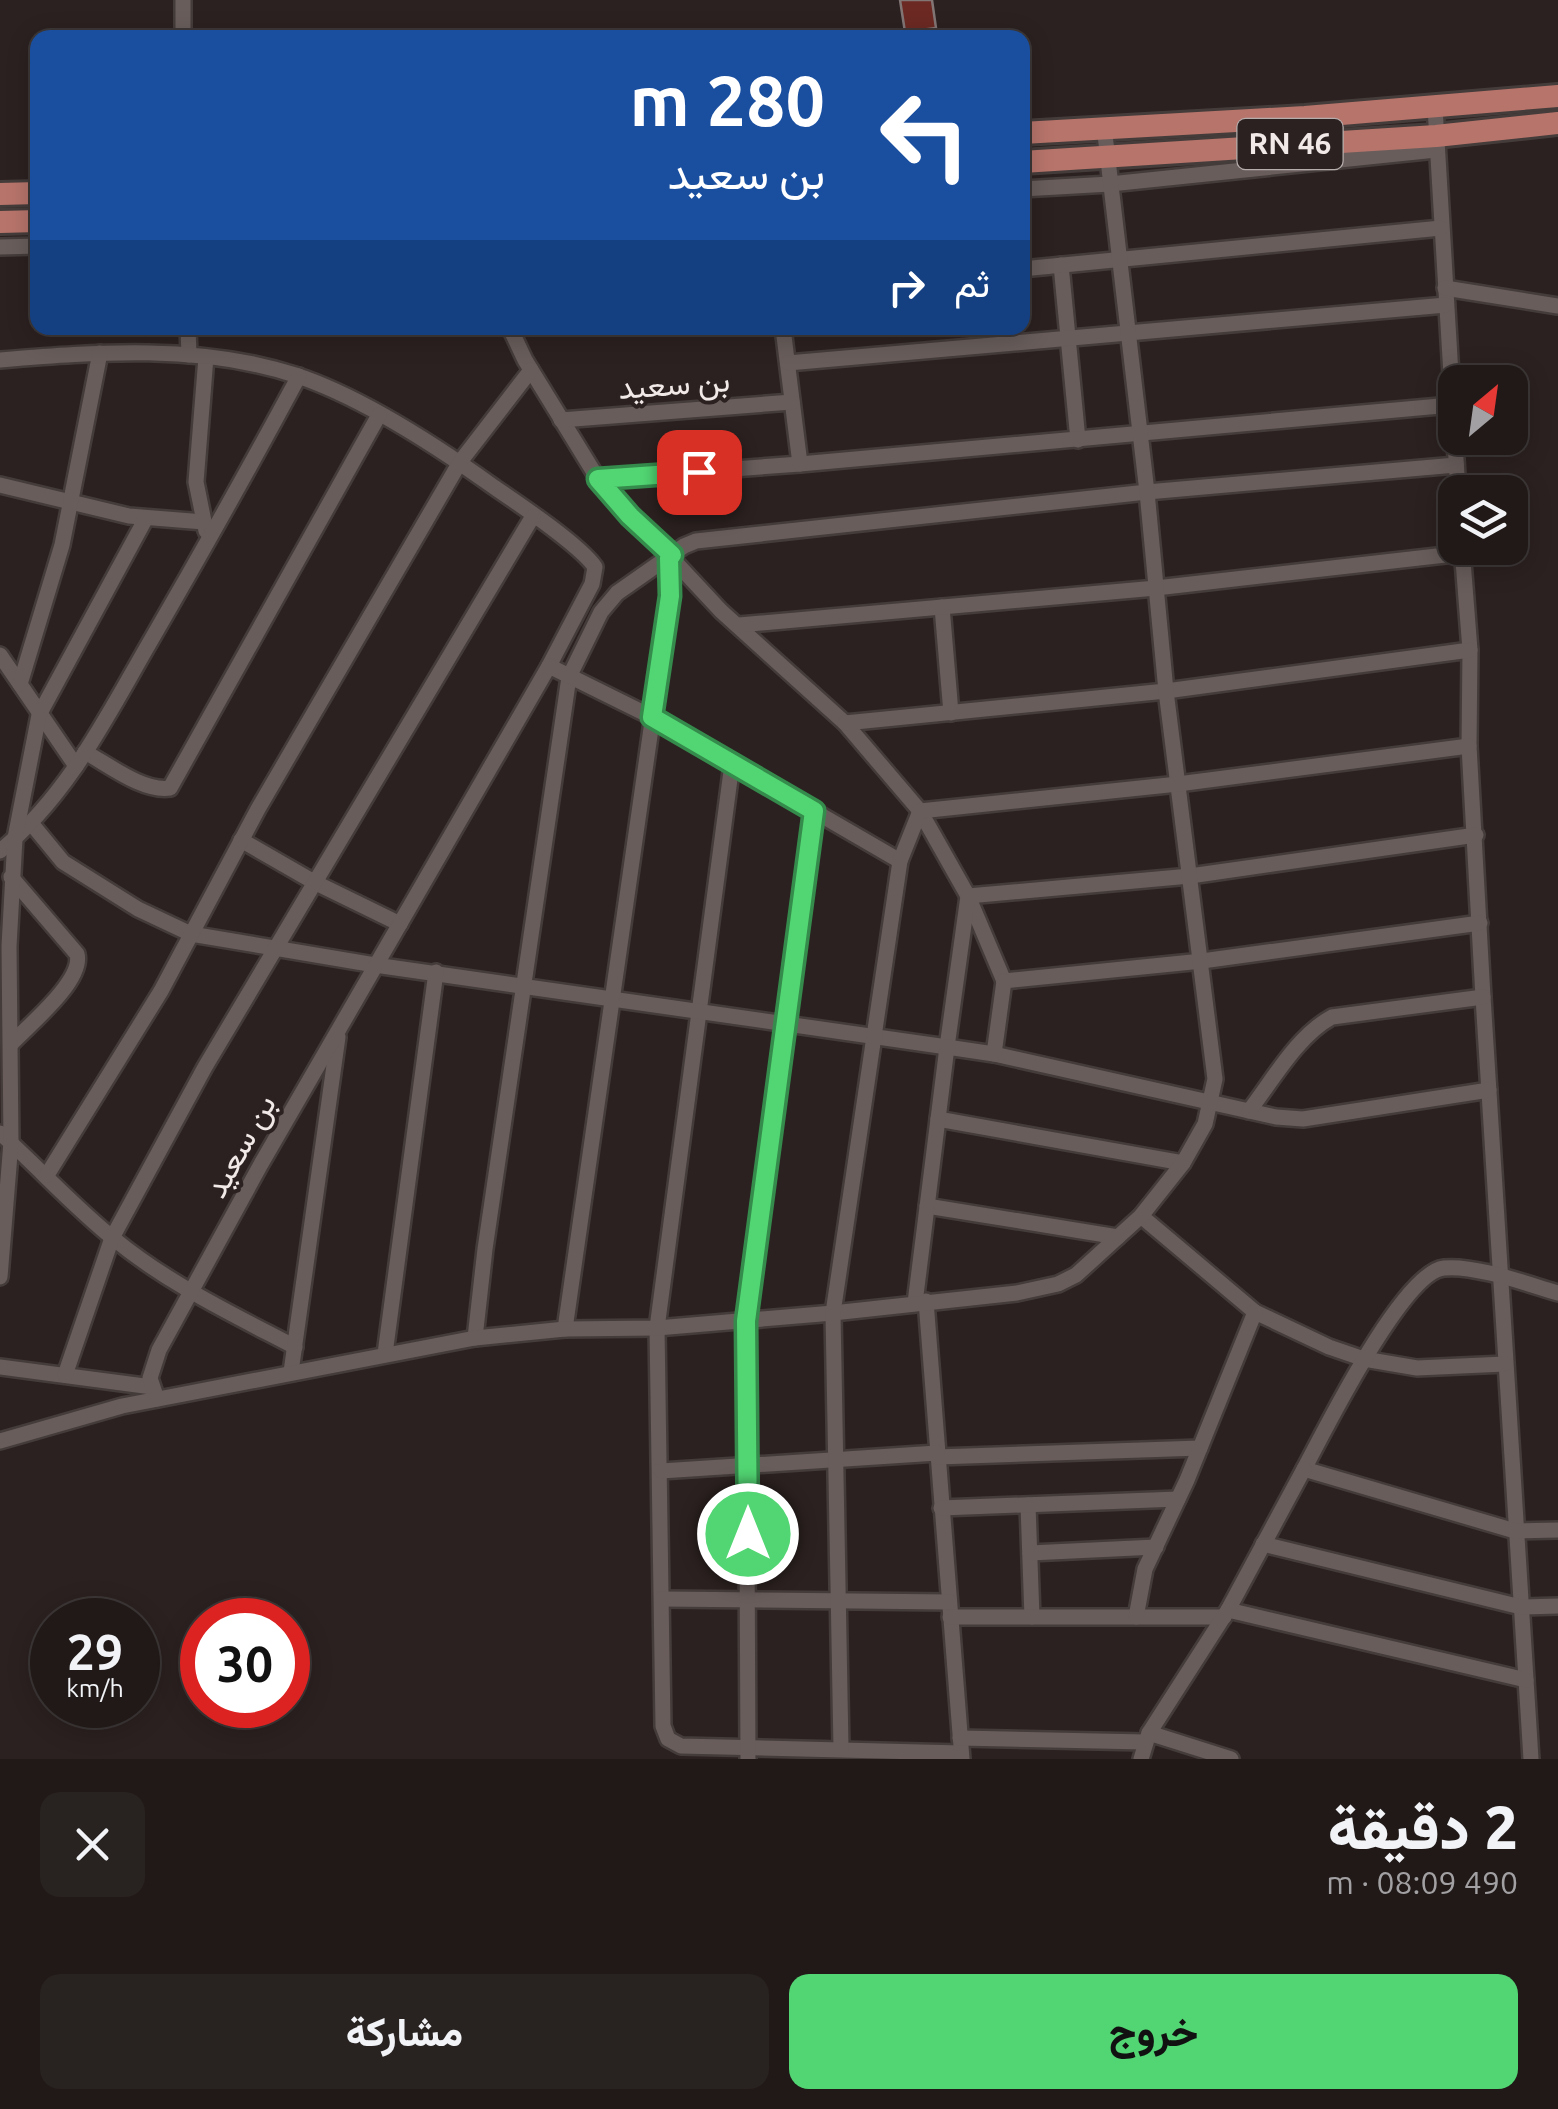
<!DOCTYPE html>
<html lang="ar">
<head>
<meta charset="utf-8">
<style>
	:root { --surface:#201918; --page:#282221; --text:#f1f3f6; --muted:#a2a0a2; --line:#3d3837; --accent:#52d673 }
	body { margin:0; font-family:Ubuntu,Vazirmatn,sans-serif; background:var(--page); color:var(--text); direction:rtl; height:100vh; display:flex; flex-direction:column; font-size:38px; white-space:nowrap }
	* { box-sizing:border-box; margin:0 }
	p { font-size:32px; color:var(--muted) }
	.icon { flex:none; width:55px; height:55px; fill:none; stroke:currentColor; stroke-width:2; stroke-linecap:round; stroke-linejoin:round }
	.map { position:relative; height:1759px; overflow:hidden; direction:ltr }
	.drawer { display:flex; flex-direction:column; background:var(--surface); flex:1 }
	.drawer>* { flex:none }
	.guide { position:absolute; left:30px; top:30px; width:1000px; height:305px; border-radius:20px; box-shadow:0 5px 25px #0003,0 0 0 2px var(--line); direction:rtl; background:#1a4fa0; color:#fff; overflow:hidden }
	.needle { width:65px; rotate:29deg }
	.controls { position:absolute; left:1438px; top:365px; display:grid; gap:20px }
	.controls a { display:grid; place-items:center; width:90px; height:90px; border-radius:20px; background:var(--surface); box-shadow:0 5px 25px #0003,0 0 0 2px var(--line); font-size:50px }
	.speed { position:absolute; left:30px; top:1598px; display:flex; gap:20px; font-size:50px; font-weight:700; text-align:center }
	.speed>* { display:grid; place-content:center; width:130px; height:130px; border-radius:50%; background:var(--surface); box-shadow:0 5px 25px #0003,0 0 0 2px var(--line); line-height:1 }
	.speed small { font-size:25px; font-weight:400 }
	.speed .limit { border:15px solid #d22; background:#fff; color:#111 }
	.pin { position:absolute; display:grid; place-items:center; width:85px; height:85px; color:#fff; margin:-42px; border-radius:20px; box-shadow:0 5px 15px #0006 }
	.me { position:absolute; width:110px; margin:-55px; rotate:0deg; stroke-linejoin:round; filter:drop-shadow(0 0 8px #0008) }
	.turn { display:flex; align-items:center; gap:35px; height:210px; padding:0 40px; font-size:45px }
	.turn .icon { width:130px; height:130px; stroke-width:2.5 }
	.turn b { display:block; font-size:70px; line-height:85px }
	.then { display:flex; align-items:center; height:95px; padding:0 40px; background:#0003; gap:20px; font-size:38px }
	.round { display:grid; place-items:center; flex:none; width:105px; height:105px; border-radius:20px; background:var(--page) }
	.overview { display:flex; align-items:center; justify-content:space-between; height:170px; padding:0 40px }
	h1 { font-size:60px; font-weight:800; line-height:75px }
	.primary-button { display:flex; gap:20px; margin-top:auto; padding:20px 40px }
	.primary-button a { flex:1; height:115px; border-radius:20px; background:var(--accent); color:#111; font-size:40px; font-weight:800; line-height:115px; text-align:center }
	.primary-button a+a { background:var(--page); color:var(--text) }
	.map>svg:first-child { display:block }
	.building { fill:#6c2923; stroke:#827675; stroke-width:2.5 }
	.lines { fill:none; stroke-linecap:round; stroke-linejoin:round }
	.street-casing { stroke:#443c3a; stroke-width:20 }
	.primary-casing { stroke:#443c3a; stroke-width:28 }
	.street { stroke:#685d5b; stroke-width:15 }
	.primary { stroke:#b7746b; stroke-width:22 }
	.route-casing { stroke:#358b4b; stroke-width:25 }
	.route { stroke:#52d673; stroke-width:18 }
	.labels { text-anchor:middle; stroke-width:8; stroke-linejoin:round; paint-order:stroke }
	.shield { fill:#2b2120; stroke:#b5adac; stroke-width:2.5 }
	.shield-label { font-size:30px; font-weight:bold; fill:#f0e9e8 }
	.street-label { font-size:32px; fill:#f0e9e8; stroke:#2b2120 }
</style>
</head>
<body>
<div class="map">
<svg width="1558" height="1759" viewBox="0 0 1558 1759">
	<rect width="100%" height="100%" fill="#2b2120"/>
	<path class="building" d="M900 0H932L936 28 905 32Z"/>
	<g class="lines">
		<g class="street-casing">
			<g id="street">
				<path d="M183 38V0"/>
				<path d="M1435 107 1458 492"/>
				<path d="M1022 189 1110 184 1436 150"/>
				<path d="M0 247 38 246"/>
				<path d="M1061 265 1078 440"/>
				<path d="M1022 269 1441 228"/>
				<path d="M1445 288 1558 306"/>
				<path d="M188 328 189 355"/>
				<path d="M510 328 525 360 598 479 800 464 1451 405"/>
				<path d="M783 328 800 464"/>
				<path d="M206 357 196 482 206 531"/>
				<path d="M0 360C98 352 200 344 295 375 360 396 438 447 494 487 519 504 580 545 595 567L592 584 549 666"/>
				<path d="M788 363 1446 305"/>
				<path d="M561 420 792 402"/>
				<path d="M598 479 721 611 845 723 920 811 968 896 1004 981"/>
				<path d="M0 485 129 516 204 522"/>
				<path d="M1462 548 1470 650 1469 746 1483 997 1531 1759"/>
				<path d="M942 607 951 713"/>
				<path d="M739 625 1156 588 1463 553"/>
				<path d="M0 655 76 766"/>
				<path d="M20 684 62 545 100 353"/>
				<path d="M845 723 1166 691 1470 650"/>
				<path d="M85 752C109 765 143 792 170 788L379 415"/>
				<path d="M732 764 657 1328 663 1726 668 1739 681 1746 961 1753"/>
				<path d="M31 823 63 862 138 909 191 934 375 965 947 1047 968 896 1190 876 1476 835"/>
				<path d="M241 840 314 882 400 924"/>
				<path d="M0 851C68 796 107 716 150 642 201 554 251 465 299 376"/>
				<path d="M11 877 77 954C84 980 30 1024 11 1044"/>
				<path d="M1004 981 1202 961 1480 923"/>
				<path d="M994 1054 1276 1117 1303 1119 1489 1090"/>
				<path d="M1249 1111C1273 1080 1297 1036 1332 1017L1483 997"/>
				<path d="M938 1119 1183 1163"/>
				<path d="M0 1133C38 1167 74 1207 114 1239 169 1284 232 1314 295 1347"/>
				<path d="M47 1175 161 991 258 809 460 462 531 370"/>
				<path d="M927 1206 1118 1237"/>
				<path d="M1141 1216 1255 1312 1329 1347 1364 1359 1417 1368 1505 1364"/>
				<path d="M0 1277 11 1142 9 946 15 838 39 715 146 518"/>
				<path d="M1558 1293C1527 1284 1476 1265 1444 1268 1403 1272 1325 1430 1304 1469L1515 1531 1558 1530"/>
				<path d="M926 1301 962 1759"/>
				<path d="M915 1303 947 1047 994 1054 1004 981"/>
				<path d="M565 1329 670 596 669 558"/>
				<path d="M475 1338 485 1249 569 677 601 612 617 593 684 546 696 541 1147 492 1456 465"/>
				<path d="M385 1354 436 972"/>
				<path d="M0 1367 152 1387"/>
				<path d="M291 1372 338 1037"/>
				<path d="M65 1375 112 1238 205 1067 533 516"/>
				<path d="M157 1399 150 1378 159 1350 261 1164 549 666 652 717 900 861"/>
				<path d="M0 1441 122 1406 475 1338 565 1329 657 1328 833 1313 1017 1293 1058 1284 1076 1275 1141 1216 1183 1163 1205 1124 1215 1079 1166 691 1147 492 1104 126"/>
				<path d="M937 1457 1200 1448"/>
				<path d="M661 1471 937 1453"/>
				<path d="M1028 1505 1032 1617"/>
				<path d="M941 1508 1178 1499"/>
				<path d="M1263 1544 1521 1607 1558 1606"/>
				<path d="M1030 1553 1156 1547"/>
				<path d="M662 1599 949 1602"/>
				<path d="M1228 1610 1526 1680"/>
				<path d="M950 1617H1224"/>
				<path d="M1136 1617 1145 1569 1187 1480 1255 1312"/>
				<path d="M960 1738 1145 1742"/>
				<path d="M841 1748 833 1313 900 861 920 811 1178 784 1469 746"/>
				<path d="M748 1759 746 1321 815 811"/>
				<path d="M1141 1759 1149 1733"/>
				<path d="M1231 1759 1149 1733 1228 1610 1304 1469"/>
			</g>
		</g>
		<g class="primary-casing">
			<g id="primary">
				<path d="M1022 133 1305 117 1558 96"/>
				<path d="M1022 162 1436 136 1558 123"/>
				<path d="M0 194 38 193"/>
				<path d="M0 222 38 221"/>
			</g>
		</g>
		<use href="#street" class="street"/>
		<use href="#primary" class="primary"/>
	</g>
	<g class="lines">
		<g class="route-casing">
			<path id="route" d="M699 472 598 479 630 516 672 555 669 558 670 596 652 717 814 811 746 1321 748 1534"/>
		</g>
		<use href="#route" class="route"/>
	</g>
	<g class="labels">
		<rect class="shield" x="1237.5" y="119" width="105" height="50" rx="8"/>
		<g class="shield-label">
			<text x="1290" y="154">RN 46</text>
		</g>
		<g class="street-label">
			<text transform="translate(674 384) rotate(-4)" y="11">بن سعيد</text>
			<text transform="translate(240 1146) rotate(-61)" y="11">بن سعيد</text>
		</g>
	</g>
</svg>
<div class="controls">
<a><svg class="needle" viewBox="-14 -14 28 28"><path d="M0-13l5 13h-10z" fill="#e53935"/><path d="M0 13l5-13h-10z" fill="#a2a0a2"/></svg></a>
<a><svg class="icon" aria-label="layers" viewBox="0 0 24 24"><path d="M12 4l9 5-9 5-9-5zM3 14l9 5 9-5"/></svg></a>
</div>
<div class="speed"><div>29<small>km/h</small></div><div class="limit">30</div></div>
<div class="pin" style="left:699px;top:472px;background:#d93025"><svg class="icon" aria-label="arrive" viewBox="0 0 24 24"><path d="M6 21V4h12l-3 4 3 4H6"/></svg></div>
<svg class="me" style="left:748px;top:1534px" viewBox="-20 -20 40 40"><circle r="17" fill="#52d673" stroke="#fff" stroke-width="3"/><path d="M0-11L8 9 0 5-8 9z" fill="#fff"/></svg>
<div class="guide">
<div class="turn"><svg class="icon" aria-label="left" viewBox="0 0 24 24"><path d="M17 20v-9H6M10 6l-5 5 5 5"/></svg><div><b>280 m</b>بن سعيد</div></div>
<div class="then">ثم<svg class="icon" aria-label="right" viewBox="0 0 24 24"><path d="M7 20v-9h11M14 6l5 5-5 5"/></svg></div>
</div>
</div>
<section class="drawer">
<div class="overview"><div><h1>2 دقيقة</h1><p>490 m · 08:09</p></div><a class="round"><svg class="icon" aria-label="close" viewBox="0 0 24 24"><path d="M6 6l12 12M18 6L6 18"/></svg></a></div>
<div class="primary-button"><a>خروج</a><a>مشاركة</a></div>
</section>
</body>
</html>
